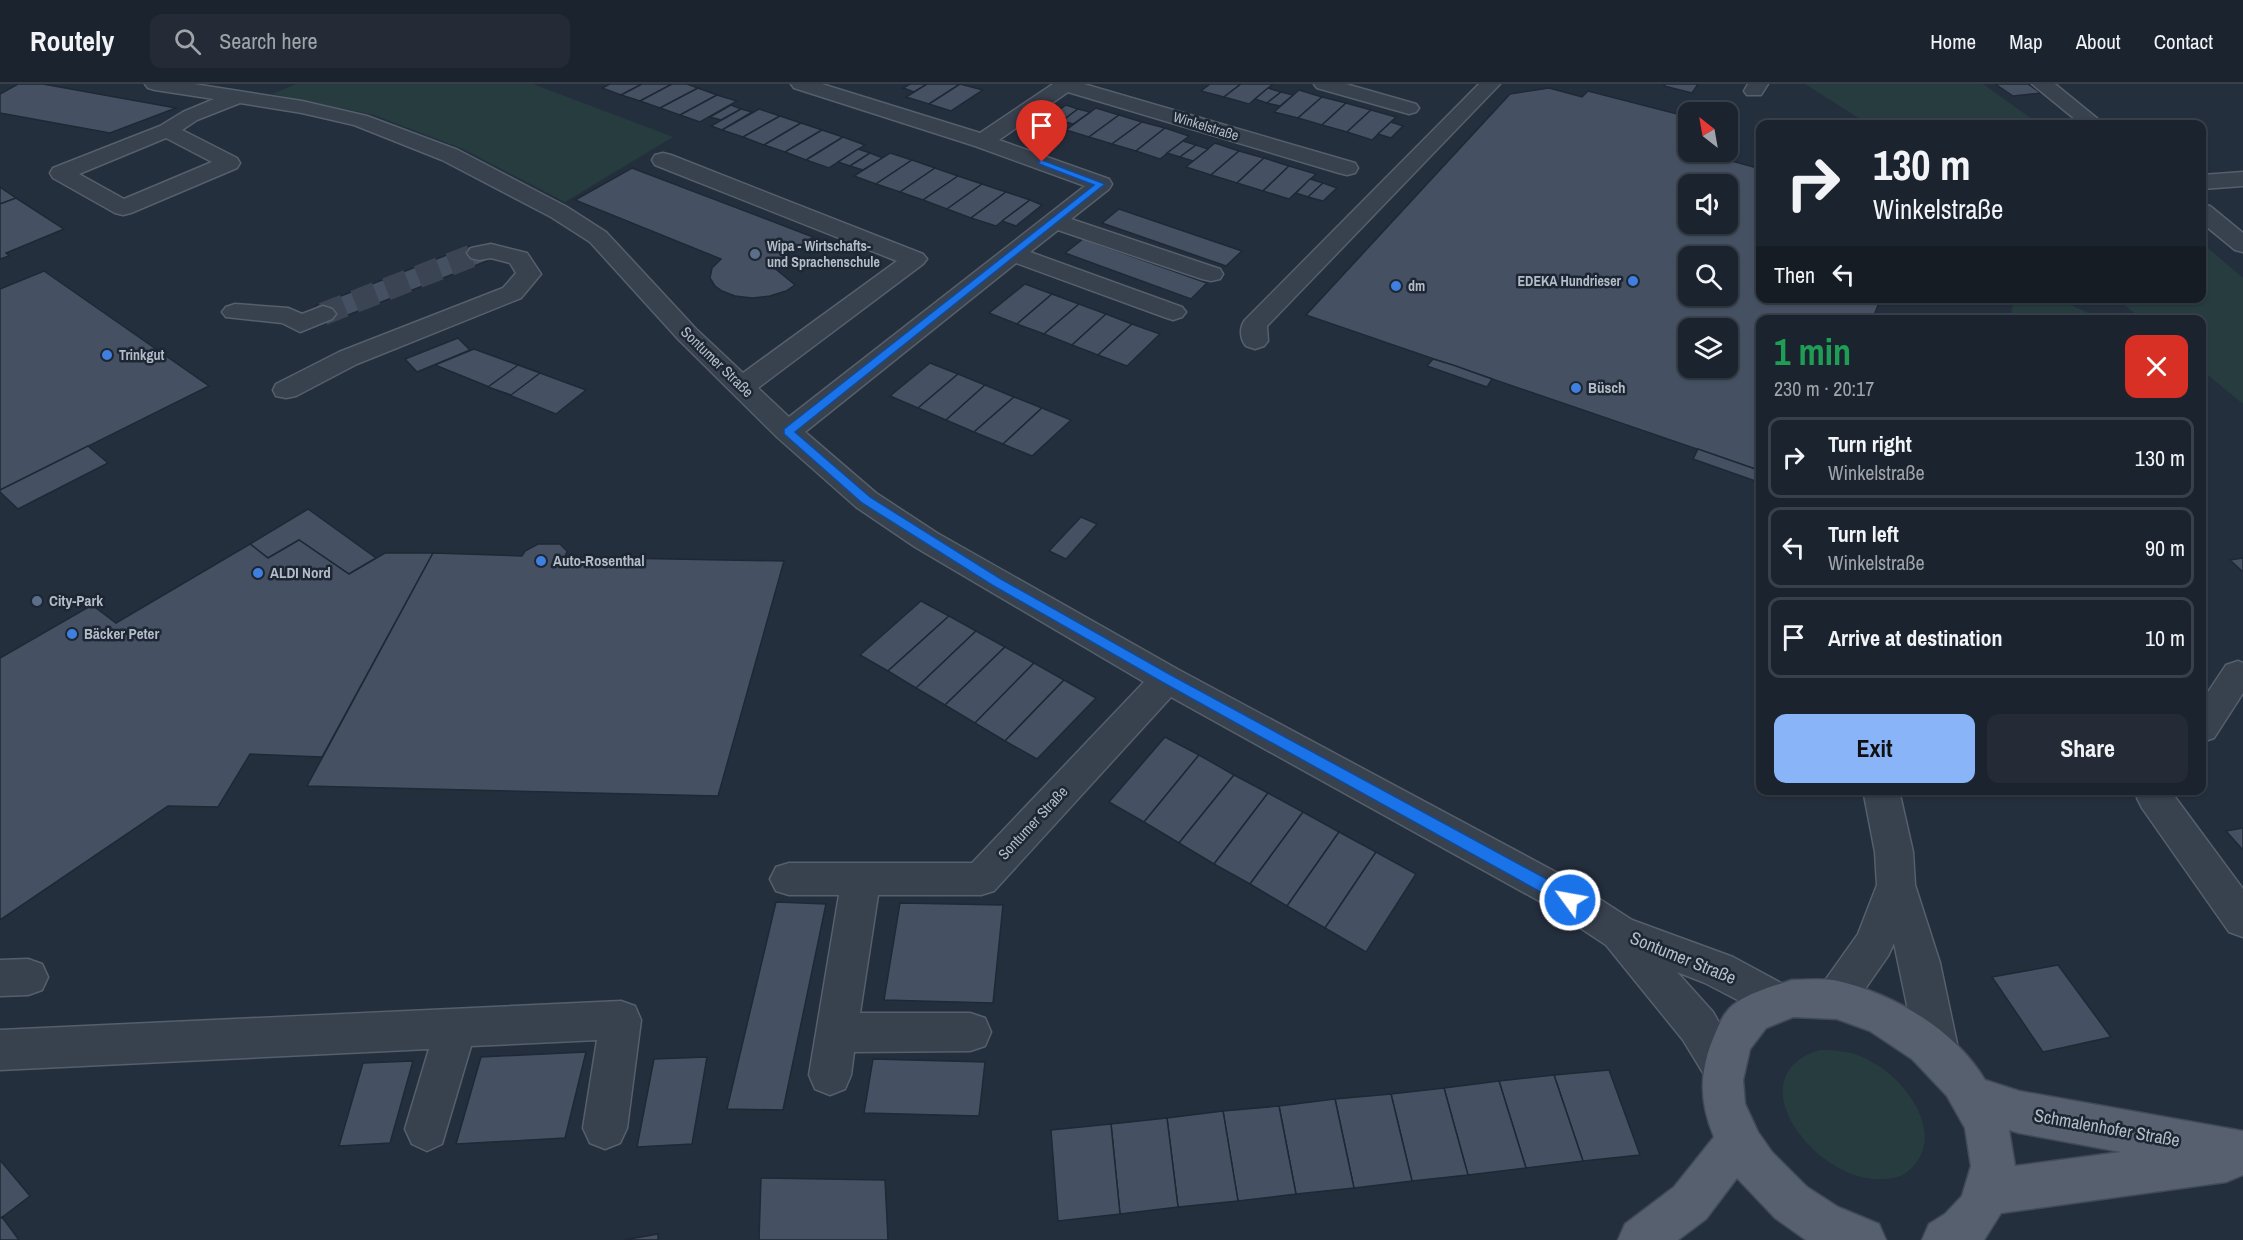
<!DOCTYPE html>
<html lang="en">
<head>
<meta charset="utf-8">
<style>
	:root { --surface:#1b232e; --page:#242b36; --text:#f1f3f6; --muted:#a0a4aa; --line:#39404a; --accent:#8ab4f8 }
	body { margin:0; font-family:"Archivo Narrow",sans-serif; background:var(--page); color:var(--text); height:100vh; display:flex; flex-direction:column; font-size:22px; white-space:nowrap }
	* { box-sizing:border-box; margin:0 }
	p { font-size:20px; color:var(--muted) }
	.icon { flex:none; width:33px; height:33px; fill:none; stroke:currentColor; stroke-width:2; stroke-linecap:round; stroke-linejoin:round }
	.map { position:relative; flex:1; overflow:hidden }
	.sheet { position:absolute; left:1756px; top:231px; width:450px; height:480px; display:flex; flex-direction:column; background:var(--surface); border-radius:12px; box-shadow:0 2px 4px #0004,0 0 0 2px var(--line) }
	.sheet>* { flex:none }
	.hud { position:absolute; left:1756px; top:36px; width:450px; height:183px; border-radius:12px; box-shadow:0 2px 4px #0004,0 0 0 2px var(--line); background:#1b232e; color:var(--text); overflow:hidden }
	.needle { width:39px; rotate:329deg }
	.tools { position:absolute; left:1678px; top:18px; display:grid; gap:12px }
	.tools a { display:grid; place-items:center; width:60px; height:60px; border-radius:12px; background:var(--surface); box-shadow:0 2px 4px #0004,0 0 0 2px var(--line); font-size:30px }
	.pin { position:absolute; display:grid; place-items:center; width:51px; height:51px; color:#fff; margin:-62px -26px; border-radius:50% 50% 50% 0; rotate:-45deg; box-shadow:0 0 6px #0007 }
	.pin .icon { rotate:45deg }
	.me { position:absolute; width:66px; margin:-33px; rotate:302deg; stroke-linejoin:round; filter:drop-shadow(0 0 4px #0008) }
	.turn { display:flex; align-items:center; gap:21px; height:126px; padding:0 18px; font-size:27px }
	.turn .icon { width:78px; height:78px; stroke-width:2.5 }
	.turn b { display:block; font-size:42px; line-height:51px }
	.then { display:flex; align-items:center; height:57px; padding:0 18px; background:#0003; gap:12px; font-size:22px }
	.round { display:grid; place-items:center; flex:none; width:63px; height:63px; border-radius:12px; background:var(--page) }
	.summary { display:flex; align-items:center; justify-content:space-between; height:102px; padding:0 18px }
	h1 { font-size:36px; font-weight:700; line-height:45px; color:#1e9e55 }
	.cta { display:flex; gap:12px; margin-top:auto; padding:12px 18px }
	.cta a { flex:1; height:69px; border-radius:12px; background:var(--accent); color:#111; font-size:24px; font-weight:700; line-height:69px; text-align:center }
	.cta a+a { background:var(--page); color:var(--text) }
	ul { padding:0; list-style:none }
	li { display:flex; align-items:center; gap:18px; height:81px; margin:0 12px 9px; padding:0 6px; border:3px solid var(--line); border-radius:12px }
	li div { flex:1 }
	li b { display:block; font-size:22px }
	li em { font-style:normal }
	header { display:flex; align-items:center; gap:36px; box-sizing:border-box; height:84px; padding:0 30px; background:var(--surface); border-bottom:2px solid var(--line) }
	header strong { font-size:28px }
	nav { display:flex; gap:33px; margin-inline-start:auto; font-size:21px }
	.search { width:420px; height:54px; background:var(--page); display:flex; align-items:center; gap:15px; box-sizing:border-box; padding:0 21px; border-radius:12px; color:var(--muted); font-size:22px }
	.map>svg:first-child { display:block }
	.green { fill:#263c3f }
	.building { fill:#455162; stroke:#1f2835; stroke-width:1.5; fill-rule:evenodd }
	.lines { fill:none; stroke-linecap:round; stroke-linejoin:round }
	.minor-tunnel { stroke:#3a4453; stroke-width:23; stroke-dasharray:23 11; stroke-linecap:butt }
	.minor-casing { stroke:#565f6c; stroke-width:3 }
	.major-casing { stroke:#414a57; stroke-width:3 }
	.minor { fill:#38414e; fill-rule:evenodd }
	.major { fill:#56606e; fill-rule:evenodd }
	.route { fill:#1a73e8; stroke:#114b97; stroke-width:1.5 }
	.service-dot { fill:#5c6f8a; stroke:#1d2633; stroke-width:2 }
	.shop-dot { fill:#3f7fe0; stroke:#1d2633; stroke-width:2 }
	.labels { text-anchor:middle; stroke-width:5; stroke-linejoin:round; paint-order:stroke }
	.far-street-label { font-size:14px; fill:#b4bcc9; stroke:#1d2633 }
	.far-poi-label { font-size:14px; font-weight:bold; fill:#b4bcc9; stroke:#1d2633; text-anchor:start }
	.street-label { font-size:15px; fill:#b4bcc9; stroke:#1d2633 }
	.poi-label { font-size:15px; font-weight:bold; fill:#b4bcc9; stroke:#1d2633; text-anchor:start }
	.near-street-label { font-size:18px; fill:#b4bcc9; stroke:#1d2633 }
</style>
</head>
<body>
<header>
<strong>Routely</strong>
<div class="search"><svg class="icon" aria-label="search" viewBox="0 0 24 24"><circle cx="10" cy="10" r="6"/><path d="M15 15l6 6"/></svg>Search here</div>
<nav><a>Home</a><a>Map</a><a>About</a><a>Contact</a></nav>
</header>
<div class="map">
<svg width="2243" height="1156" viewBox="0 0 2243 1156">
	<rect width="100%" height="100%" fill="#242f3e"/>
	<g class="green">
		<path d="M296 0H533L673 53 565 118 463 65 374 31 272 10Z"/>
		<path d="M1805 0H1983L2039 40H1868Z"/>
		<path d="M2202 159 2243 194V320L2202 286V236L2142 235 2117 215 2202 214Z"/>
		<path d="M2014 215H2058L2101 235H2010Z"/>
		<path d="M1820 966C1839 966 1856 968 1872 978 1908 997 1949 1055 1907 1088 1900 1094 1890 1095 1881 1095 1817 1099 1733 992 1820 966Z"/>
	</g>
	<g class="building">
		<path d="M18 0H43L176 24 110 49 0 29V10Z"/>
		<path d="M610 0H642L621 11 602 4Z"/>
		<path d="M642 0H672L640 17 621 11Z"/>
		<path d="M672 0H687L698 4 660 24 640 17Z"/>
		<path d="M910 0H927L914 8 903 4Z"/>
		<path d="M927 0H960L929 20 906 13Z"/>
		<path d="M960 0 983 6 951 27 929 20Z"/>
		<path d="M1210 0H1241L1224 13 1201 7Z"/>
		<path d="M1241 0H1273L1249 20 1224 13Z"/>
		<path d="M1665 0H1698L1692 9 1664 2Z"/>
		<path d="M1995 0H2028L2041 9 2013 12Z"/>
		<path d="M698 4 717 11 680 31 660 24Z"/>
		<path d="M1268 4 1281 8 1267 19 1255 15Z"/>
		<path d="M1549 4 1582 13 1588 7 1689 33V68H1719L1731 71 1728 76 1761 85V214H1881L1872 236H1761V387L1306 231 1510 10ZM1689 100H1728V140H1689ZM1689 172H1728V212H1689ZM1689 244H1728V284H1689Z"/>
		<path d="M1299 6 1322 13 1298 34 1274 28Z"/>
		<path d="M1281 8 1293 11 1280 22 1267 19Z"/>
		<path d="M717 11 737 17 700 38 680 31Z"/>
		<path d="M1322 13 1346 19 1322 41 1298 34Z"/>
		<path d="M1346 19 1371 26 1347 48 1322 41Z"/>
		<path d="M731 21 741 25 721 36 710 33Z"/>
		<path d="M1066 21 1078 25 1062 37 1049 33Z"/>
		<path d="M1096 24 1119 31 1089 53 1066 46Z"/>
		<path d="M741 25 752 28 722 46 711 42Z"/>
		<path d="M759 25 780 32 743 53 722 46Z"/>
		<path d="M1078 25 1090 28 1073 40 1062 37Z"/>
		<path d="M1371 26 1396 33 1372 56 1347 48Z"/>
		<path d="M1119 31 1142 38 1112 60 1089 53Z"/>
		<path d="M780 32 801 39 764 61 743 53Z"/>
		<path d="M1142 38 1165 44 1136 67 1112 60Z"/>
		<path d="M1391 38 1403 42 1391 54 1378 50Z"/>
		<path d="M801 39 822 46 785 68 764 61Z"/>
		<path d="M1165 44 1189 52 1160 75 1136 67Z"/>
		<path d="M822 46 843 53 806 76 785 68Z"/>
		<path d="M843 53 865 61 829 84 806 76Z"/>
		<path d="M1183 57 1196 61 1180 73 1167 69Z"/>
		<path d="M1215 59 1239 67 1211 91 1186 83Z"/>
		<path d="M1196 61 1208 65 1193 77 1180 73Z"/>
		<path d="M858 65 870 69 850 82 838 78Z"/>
		<path d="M1239 67 1264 74 1237 99 1211 91Z"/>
		<path d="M870 69 883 74 863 86 850 82Z"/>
		<path d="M890 69 912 76 876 100 854 92Z"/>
		<path d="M1264 74 1289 82 1263 107 1237 99Z"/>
		<path d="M912 76 935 84 900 108 876 100Z"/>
		<path d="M1289 82 1316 90 1289 115 1263 107Z"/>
		<path d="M632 84 813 153 771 181 795 201 786 207 770 212 752 214 735 212 722 207 715 202 710 194 712 184 721 175 575 116Z"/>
		<path d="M935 84 958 92 923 116 900 108Z"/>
		<path d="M958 92 982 100 947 125 923 116Z"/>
		<path d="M1310 95 1323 99 1308 113 1296 109Z"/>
		<path d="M1323 99 1337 104 1323 117 1308 113Z"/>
		<path d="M982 100 1006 108 971 134 947 125Z"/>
		<path d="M0 103 16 114 0 120Z"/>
		<path d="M1006 108 1030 116 996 142 971 134Z"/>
		<path d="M16 114 64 145 6 169 9 172 0 175V120Z"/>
		<path d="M1030 116 1042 121 1016 142 1002 137Z"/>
		<path d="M1119 125 1242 167 1226 182 1102 139Z"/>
		<path d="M1083 155 1207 199 1191 215 1065 169Z"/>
		<path d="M470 162 487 177 330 238 315 222Z"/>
		<path d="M44 187 209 302 0 406V205Z"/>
		<path d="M1025 200 1052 210 1017 240 989 229Z"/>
		<path d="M1052 210 1079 220 1044 250 1017 240Z"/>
		<path d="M1079 220 1106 230 1072 261 1044 250Z"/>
		<path d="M1106 230 1132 240 1098 271 1072 261Z"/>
		<path d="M1132 240 1160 250 1127 282 1098 271Z"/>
		<path d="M458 254 470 266 417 288 405 275Z"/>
		<path d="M474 265 540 289 586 306 556 330 435 281Z"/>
		<path d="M1433 275 1453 281 1492 295 1487 303 1427 282Z"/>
		<path d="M930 279 958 290 918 324 890 312Z"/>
		<path d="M518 281 540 289 511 311 488 303Z"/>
		<path d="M958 290 985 301 946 336 918 324Z"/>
		<path d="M985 301 1014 313 974 348 946 336Z"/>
		<path d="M1014 313 1042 324 1003 360 974 348Z"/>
		<path d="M1042 324 1071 336 1032 372 1003 360Z"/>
		<path d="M88 362 108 379 18 425 0 408V406Z"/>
		<path d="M1698 365 1761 387 1758 398 1693 375Z"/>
		<path d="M308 425 376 474 349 490 299 456 268 474 250 460Z"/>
		<path d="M1081 433 1097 440 1066 475 1049 467Z"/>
		<path d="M299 456 349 490 385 469H433L322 673 250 670 218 723 168 722 0 836V574L92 521 116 539 250 460 268 474Z"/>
		<path d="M538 460H560L567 467 565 473 784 477 718 712 307 702 433 469 522 472 525 467Z"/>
		<path d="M2243 474V488L2230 476Z"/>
		<path d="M921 517 949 532 888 587 860 571Z"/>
		<path d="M949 532 976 547 916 604 888 587Z"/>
		<path d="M976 547 1005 563 945 621 916 604Z"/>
		<path d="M1005 563 1034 579 975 639 945 621Z"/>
		<path d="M1034 579 1064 596 1005 657 975 639Z"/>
		<path d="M1064 596 1096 614 1037 675 1005 657Z"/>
		<path d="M1165 653 1199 671 1144 738 1109 718Z"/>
		<path d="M1199 671 1234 691 1179 759 1144 738Z"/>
		<path d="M1234 691 1268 709 1214 780 1179 759Z"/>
		<path d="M1268 709 1303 728 1250 800 1214 780Z"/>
		<path d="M1303 728 1339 748 1287 822 1250 800Z"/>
		<path d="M2243 744V766L2226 747Z"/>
		<path d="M1339 748 1376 768 1325 844 1287 822Z"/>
		<path d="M1376 768 1416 790 1366 868 1325 844Z"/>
		<path d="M776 818 826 820 783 1026 727 1025Z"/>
		<path d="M900 819 1003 821 993 919 884 916Z"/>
		<path d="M2058 881 2111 953 2043 968 1992 893Z"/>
		<path d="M586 968 565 1054 456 1060 481 973Z"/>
		<path d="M707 973 692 1060 637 1063 654 975Z"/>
		<path d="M873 975 985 978 979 1032 864 1029Z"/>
		<path d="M413 977 390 1059 339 1062 363 979Z"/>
		<path d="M1609 986 1640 1071 1583 1077 1554 991Z"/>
		<path d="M1554 991 1583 1077 1526 1084 1499 997Z"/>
		<path d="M1499 997 1526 1084 1468 1091 1444 1004Z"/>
		<path d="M1444 1004 1468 1091 1412 1097 1391 1010Z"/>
		<path d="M1391 1010 1412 1097 1354 1104 1335 1015Z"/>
		<path d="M1335 1015 1354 1104 1296 1110 1279 1022Z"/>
		<path d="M1279 1022 1296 1110 1238 1117 1223 1027Z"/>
		<path d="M1223 1027 1238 1117 1178 1123 1167 1034Z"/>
		<path d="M1167 1034 1178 1123 1120 1130 1111 1040Z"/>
		<path d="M1111 1040 1120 1130 1058 1137 1051 1046Z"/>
		<path d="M0 1076 30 1112 0 1135Z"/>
		<path d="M761 1094 885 1096 888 1156H759Z"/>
		<path d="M2 1133 19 1156H0V1135Z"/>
		<path d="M658 1150V1156H624Z"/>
	</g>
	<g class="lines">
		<path class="minor-tunnel" d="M323 230 479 169"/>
		<g class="minor-casing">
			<g id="minor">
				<path d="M145 0H194L302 17 367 32 458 66 567 123 606 148 696 245 743 289 897 177 655 81 652 76 655 71 663 69 671 71 923 170 927 175 923 180 758 304 789 333 1085 102 975 62 794 4 791 0H822L980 49 1053 0H1084L1355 79 1358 84 1355 89 1347 91 1339 89 1068 8 999 56 1109 95 1112 100 1109 105 1071 135 1220 185 1223 190 1220 195 1211 197 1202 195 1058 146 1030 168 1182 223 1186 228 1182 233 1173 236 1164 233 1016 179 805 348 876 409 937 449 1179 586 1567 794 1632 836 1733 873 1792 905 1798 918 1792 931 1778 937 1705 899 1677 888 1713 928 1744 983 1738 997 1723 1003 1708 997 1683 956 1606 861 1541 818 1171 613 994 807 981 811H878L860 929H970L985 934 991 948 985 962 970 967 854 968 851 991 845 1005 830 1011 815 1005 809 991 839 811H789L776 807 770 795 776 783 789 779H972L1144 598 915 463 856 423 778 354 678 255 590 158 551 133 442 76 354 41 302 29 240 19 197 36 182 46 237 74 240 79 237 84 131 129 123 131 115 129 53 94 50 89 53 84 160 42 183 28 214 15 155 6 148 4ZM166 54 212 78 124 115 79 90Z"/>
				<path d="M1314 0H1346L1416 20 1419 24 1416 28 1409 30 1317 4Z"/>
				<path d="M1479 0H1500L1267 242 1268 257 1264 262 1255 265 1246 262C1240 255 1239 244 1245 236Z"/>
				<path d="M1748 0H1768L1761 11H1747L1744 7Z"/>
				<path d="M2032 0H2055L2104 40H2081Z"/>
				<path d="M2243 88V102L2202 105V91Z"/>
				<path d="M2202 120 2210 122 2243 149V168L2235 166 2202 139Z"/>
				<path d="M491 160 527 169 541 190 521 214 357 280 296 312 286 314 276 312 273 306 276 300 339 268 503 204 516 189 510 179 491 174 479 176 471 174 467 169 471 164Z"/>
				<path d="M235 220 288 224 302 230 323 222 332 225 336 230 332 235 300 248 282 239 226 233 222 228 226 223Z"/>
				<path d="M2238 577 2243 579V609L2214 654 2202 658V617L2226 581Z"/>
				<path d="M1863 706H1899L1913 768 1915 801 1940 879 1959 969 1953 983 1938 989 1923 983 1917 969 1894 859 1888 872 1849 928 1835 934 1821 928 1815 915 1821 902 1858 850 1877 801 1875 768Z"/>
				<path d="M2141 706H2178L2175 713 2243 805V853L2229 848 2142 724 2137 714Z"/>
				<path d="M28 875 42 880 48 893 42 906 28 911 0 912V876Z"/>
				<path d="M621 917 635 922 641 936 627 1044 620 1059 605 1065 590 1059 583 1044 597 956 471 962 442 1060 427 1067 412 1060 405 1045 429 965 0 986V946Z"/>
			</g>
		</g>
		<g class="major-casing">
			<path id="major" d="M1792 896C1807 896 1824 894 1838 897 1894 910 1955 946 1985 996L2019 1007 2243 1047V1091L2226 1098 2001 1129 1984 1156H1922L1929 1140 1945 1130 1962 1112 1971 1082 1965 1044 1947 1012 1912 975 1870 947 1837 935 1793 933 1766 944 1750 965 1743 996 1745 1020 1758 1048 1772 1068 1807 1103 1838 1123 1879 1140 1886 1156H1806L1775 1134 1737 1094 1706 1135 1678 1156H1618L1625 1140 1674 1103 1714 1053C1699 1017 1699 986 1715 950 1720 938 1725 926 1736 919 1751 908 1774 902 1792 896ZM2009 1046 2019 1049 2121 1068 2015 1082Z"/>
		</g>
		<use href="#minor" class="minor"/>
		<use href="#major" class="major"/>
	</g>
	<path class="route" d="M1042 76 1105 100 795 348 870 413 1001 495 1171 591 1576 811 1578 816 1576 821 1570 823 1564 821 1162 598 992 501 862 419 784 350V345L1094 101 1039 80V77Z"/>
	<g class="service-dot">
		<circle cx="755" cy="170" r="6"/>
		<circle cx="37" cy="517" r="6"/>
	</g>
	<g class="shop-dot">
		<circle cx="1633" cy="197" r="6"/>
		<circle cx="1396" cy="202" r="6"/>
		<circle cx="107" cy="271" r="6"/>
		<circle cx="1576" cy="304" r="6"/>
		<circle cx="541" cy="477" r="6"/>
		<circle cx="258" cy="489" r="6"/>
		<circle cx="72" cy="550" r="6"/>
	</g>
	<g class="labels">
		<g class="far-street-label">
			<text transform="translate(1206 42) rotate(17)" y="5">Winkelstraße</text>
		</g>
		<g class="far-poi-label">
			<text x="767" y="167">Wipa - Wirtschafts-<tspan x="767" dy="16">und Sprachenschule</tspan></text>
			<text x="1621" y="202" text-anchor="end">EDEKA Hundrieser</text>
			<text x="1408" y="207">dm</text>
			<text x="119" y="276">Trinkgut</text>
		</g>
		<g class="street-label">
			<text transform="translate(717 278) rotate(44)" y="5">Sontumer Straße</text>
			<text transform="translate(1033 739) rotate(-47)" y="5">Sontumer Straße</text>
		</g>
		<g class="poi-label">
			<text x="1588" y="309">Büsch</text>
			<text x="553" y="482">Auto-Rosenthal</text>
			<text x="270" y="494">ALDI Nord</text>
			<text x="49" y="522">City-Park</text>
			<text x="84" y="555">Bäcker Peter</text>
		</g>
		<g class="near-street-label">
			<text transform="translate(1683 874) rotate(22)" y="6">Sontumer Straße</text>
			<text transform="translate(2107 1044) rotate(10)" y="6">Schmalenhofer Straße</text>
		</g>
	</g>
</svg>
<div class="tools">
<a><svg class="needle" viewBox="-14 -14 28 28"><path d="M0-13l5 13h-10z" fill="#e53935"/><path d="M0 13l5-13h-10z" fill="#a0a4aa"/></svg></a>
<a><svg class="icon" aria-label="sound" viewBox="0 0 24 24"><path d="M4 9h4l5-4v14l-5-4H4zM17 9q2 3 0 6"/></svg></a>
<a><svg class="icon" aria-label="search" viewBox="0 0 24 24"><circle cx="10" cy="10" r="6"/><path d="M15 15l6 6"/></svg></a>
<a><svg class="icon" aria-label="layers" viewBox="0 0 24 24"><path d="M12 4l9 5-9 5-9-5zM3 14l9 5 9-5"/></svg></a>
</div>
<div class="pin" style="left:1042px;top:78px;background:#d93025"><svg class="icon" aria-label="arrive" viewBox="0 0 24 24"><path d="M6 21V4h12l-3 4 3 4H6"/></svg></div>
<svg class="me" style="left:1570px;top:816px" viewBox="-20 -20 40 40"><circle r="17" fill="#1a73e8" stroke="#fff" stroke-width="3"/><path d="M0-11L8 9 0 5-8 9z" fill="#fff"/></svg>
<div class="hud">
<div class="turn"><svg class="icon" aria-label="right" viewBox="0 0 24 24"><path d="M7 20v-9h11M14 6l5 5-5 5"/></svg><div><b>130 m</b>Winkelstraße</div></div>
<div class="then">Then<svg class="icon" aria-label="left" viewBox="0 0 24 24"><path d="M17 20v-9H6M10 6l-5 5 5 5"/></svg></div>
</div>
<section class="sheet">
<div class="summary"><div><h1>1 min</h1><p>230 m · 20:17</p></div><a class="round" style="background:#d93025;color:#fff"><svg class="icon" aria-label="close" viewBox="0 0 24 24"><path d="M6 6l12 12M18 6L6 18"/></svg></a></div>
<ul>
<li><svg class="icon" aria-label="right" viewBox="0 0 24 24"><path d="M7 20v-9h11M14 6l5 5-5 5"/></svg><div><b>Turn right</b><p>Winkelstraße</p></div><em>130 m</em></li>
<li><svg class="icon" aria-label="left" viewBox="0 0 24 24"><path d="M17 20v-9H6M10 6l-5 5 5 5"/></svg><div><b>Turn left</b><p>Winkelstraße</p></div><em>90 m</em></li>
<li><svg class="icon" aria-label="arrive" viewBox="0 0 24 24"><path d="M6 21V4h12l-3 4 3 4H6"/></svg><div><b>Arrive at destination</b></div><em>10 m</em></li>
</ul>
<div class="cta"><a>Exit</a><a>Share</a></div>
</section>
</div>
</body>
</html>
